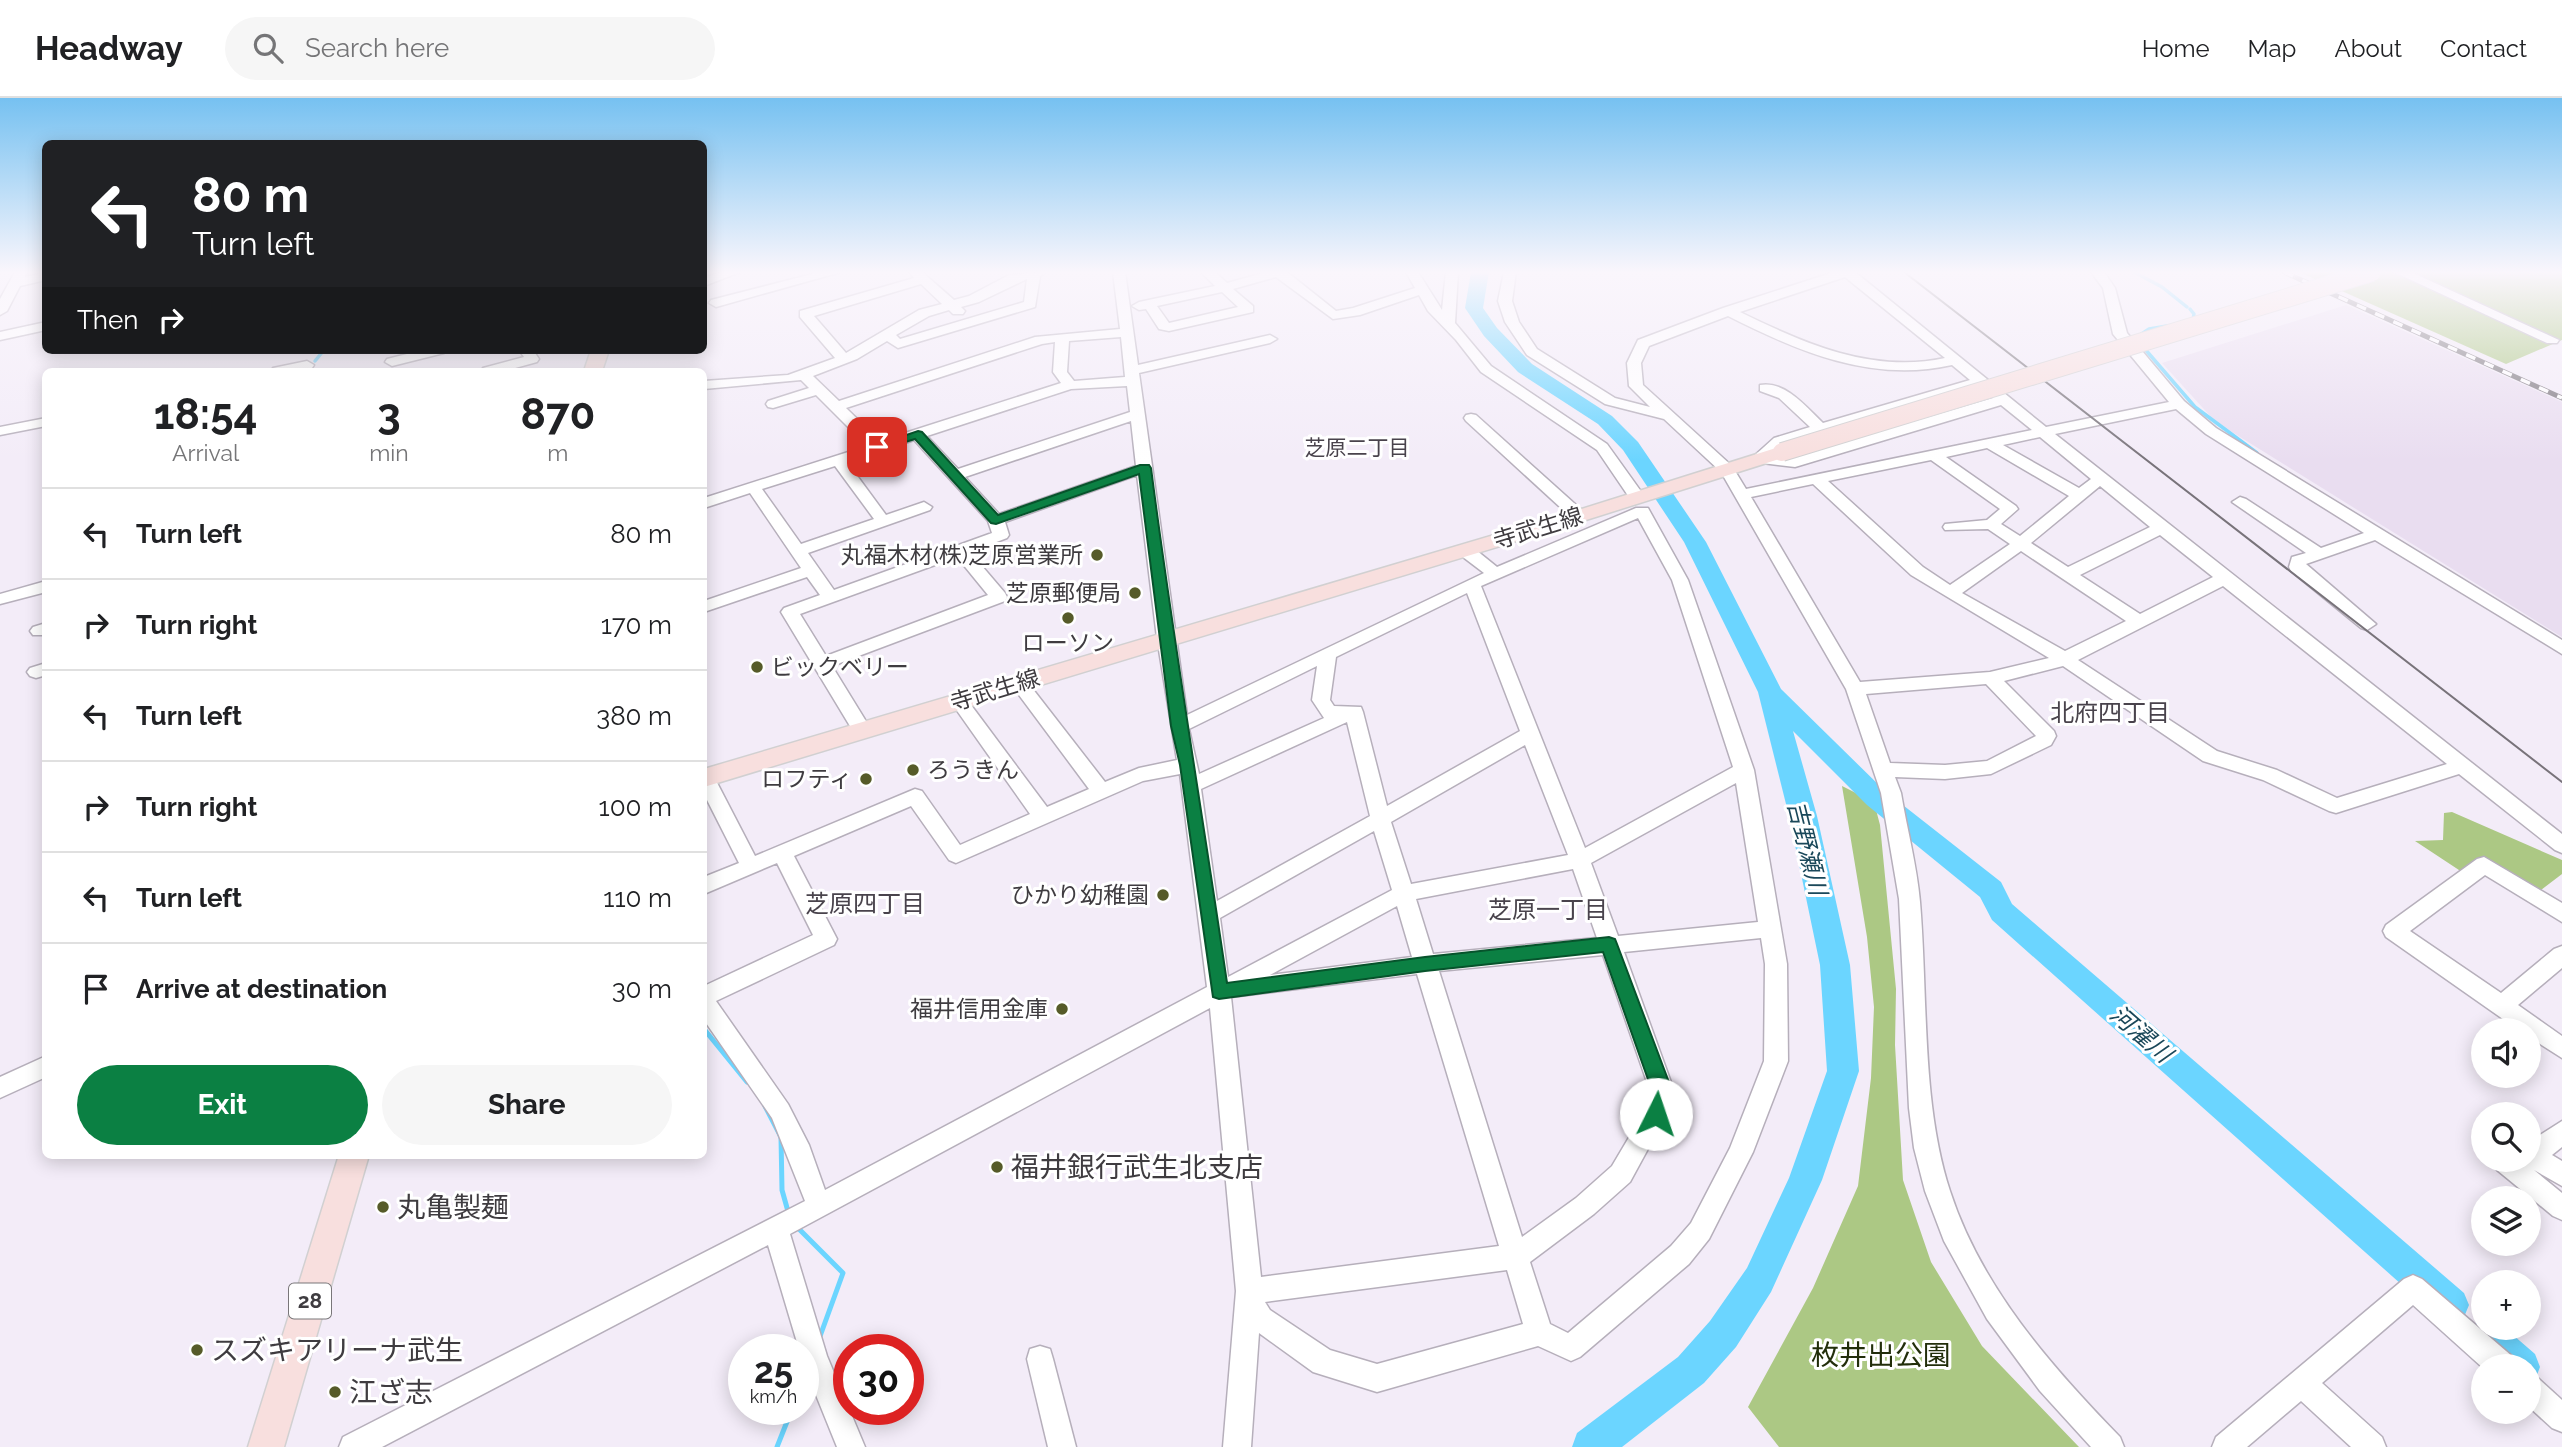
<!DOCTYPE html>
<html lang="en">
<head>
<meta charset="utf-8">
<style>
	:root { --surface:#fff; --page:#f6f6f6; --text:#202124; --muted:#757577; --line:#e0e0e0; --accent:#0b8043 }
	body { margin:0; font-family:Raleway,"Noto Sans JP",sans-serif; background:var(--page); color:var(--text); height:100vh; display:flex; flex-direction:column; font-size:26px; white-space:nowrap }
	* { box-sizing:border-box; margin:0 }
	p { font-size:23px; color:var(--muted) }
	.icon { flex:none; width:38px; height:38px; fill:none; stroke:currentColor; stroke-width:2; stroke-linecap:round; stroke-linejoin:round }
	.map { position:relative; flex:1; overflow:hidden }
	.side { position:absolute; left:42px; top:270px; width:665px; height:791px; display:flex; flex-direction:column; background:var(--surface); border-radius:10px; box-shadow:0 4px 18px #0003 }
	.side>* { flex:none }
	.guide { position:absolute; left:42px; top:42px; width:665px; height:214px; border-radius:10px; box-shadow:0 4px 18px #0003; background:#202124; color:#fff; overflow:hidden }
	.tools { position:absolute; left:2471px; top:920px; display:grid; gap:14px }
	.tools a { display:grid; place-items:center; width:70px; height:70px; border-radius:50%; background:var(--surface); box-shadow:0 4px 18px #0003; font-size:35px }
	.speed { position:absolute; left:728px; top:1236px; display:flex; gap:14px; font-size:35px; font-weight:700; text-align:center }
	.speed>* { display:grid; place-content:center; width:91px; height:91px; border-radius:50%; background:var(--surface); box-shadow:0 4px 18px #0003; line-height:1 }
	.speed small { font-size:18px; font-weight:400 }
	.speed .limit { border:10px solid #d22; background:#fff; color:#111 }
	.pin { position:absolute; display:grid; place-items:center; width:60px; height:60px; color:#fff; margin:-30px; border-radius:14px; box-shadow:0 4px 10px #0006 }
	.me { position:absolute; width:77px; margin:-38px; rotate:4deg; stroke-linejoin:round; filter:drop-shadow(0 0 5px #0008) }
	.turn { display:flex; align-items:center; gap:24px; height:147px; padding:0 35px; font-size:32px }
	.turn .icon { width:91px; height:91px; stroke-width:2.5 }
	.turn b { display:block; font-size:49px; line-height:60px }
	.then { display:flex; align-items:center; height:66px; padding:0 35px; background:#0003; gap:14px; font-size:26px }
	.eta { display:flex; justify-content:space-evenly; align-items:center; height:119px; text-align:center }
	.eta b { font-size:42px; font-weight:700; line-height:49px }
	.action { display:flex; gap:14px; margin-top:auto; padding:14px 35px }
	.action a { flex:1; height:80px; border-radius:42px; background:var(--accent); color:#fff; font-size:28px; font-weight:700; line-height:80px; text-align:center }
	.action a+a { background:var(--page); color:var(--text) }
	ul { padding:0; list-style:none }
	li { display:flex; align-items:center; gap:21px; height:91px; padding:0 35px; border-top:2px solid var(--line) }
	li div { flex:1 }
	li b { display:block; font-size:26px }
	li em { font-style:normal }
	header { display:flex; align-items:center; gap:42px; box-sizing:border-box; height:98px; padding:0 35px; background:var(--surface); border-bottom:2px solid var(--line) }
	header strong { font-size:33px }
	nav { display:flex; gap:38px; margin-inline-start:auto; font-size:24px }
	.search { width:490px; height:63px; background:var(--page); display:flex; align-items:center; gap:18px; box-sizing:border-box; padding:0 24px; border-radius:38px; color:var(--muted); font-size:26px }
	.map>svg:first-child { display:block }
	.built { fill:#e9ddf0 }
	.green { fill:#acc884 }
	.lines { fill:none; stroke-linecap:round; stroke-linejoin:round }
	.stream-far1 { stroke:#6bd5ff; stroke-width:3.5 }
	.stream { stroke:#6bd5ff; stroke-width:5 }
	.river { fill:#6bd5ff; fill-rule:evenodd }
	.minor-casing { stroke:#b6afbb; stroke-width:3 }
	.major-casing { stroke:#d1d0d1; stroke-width:3 }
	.minor { fill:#fff; fill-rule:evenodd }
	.major { fill:#f8dfde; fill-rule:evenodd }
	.tram { stroke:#78737a; stroke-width:2 }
	.rail-casing { stroke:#78737a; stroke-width:5 }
	.rail { stroke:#fff; stroke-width:3.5; stroke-dasharray:10; stroke-linecap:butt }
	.major-bridge-casing { stroke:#d1d0d1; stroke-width:20; stroke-linecap:butt }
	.major-bridge { stroke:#f8dfde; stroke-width:18 }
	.route { fill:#0b8043; stroke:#07532c; stroke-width:2 }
	.poi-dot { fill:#565b29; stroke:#fff; stroke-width:2.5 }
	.labels { text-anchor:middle; stroke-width:6; stroke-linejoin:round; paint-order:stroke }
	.far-neighbourhood-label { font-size:21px; fill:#49434c; stroke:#fff }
	.shield { fill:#fff; stroke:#797679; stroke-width:2 }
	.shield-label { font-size:21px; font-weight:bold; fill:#3f3c40 }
	.street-label { font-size:23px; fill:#3f3c40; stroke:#fff }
	.poi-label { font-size:23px; fill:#3f3c40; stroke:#fff; text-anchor:end }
	.neighbourhood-label { font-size:24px; fill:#49434c; stroke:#fff }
	.water-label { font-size:24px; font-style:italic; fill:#1a485a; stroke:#fff }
	.near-poi-label { font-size:28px; fill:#3f3c40; stroke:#fff; text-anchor:start }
	.near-park-label { font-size:28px; fill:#222e0b; stroke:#fff }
</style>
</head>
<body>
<header>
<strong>Headway</strong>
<div class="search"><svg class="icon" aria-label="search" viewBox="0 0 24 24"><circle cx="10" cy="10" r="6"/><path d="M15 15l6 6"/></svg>Search here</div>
<nav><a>Home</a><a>Map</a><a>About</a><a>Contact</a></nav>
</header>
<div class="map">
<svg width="2562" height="1349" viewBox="0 0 2562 1349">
	<rect width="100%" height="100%" fill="#f3ecf8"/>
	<path class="built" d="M2346 207 2562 304V539L2232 334 2212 320 2162 265Z"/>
	<g class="green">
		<path d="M2299 174H2562V242L2506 266Z"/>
		<path d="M1842 688 1874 704 1880 727 1896 891 1895 947 1903 1082 1931 1164 1982 1248 2079 1349H1779L1748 1309 1813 1190 1858 1088 1871 980 1874 909 1867 839Z"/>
		<path d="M2452 714 2562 762V776L2537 795 2481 760 2462 774 2415 743 2443 742 2444 715Z"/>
	</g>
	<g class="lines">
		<g class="stream-far1">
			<path d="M2134 174 2162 189 2187 209"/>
			<path d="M2190 211 2194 216 2193 222"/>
			<path d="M2140 237 2149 231 2167 228"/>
			<path d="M2144 250 2195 309 2257 355"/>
			<path d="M315 263 324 252"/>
		</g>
		<g class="stream">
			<path d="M704 931 747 984"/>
			<path d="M765 1008 781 1039 782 1092 789 1117"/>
			<path d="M795 1127 843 1175 819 1241"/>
			<path d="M803 1281 808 1269"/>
			<path d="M777 1349 792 1311"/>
		</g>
		<g class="river">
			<path d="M1471 174H1489L1483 210 1497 230 1532 266 1612 318 1638 344 1706 444 1781 591 1885 693 2001 784 2012 806 2464 1195 2469 1207 2464 1219 2451 1225 2438 1219 1992 822 1980 799 1867 707 1793 633 1817 718 1850 867 1859 973 1822 1082 1771 1194 1736 1249 1704 1285 1622 1349H1572L1577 1335 1678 1259 1710 1223 1747 1170 1789 1080 1827 973 1820 867 1789 718 1758 594 1684 444 1623 352 1598 326 1518 274 1484 238 1465 210Z"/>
			<path d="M2483 1223V1230H2505L2535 1256 2540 1269 2535 1282 2529 1285V1269H2494L2475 1252 2470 1239 2475 1226Z"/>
		</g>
		<g class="minor-casing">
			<g id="minor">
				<path d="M15 174H27L25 179 46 174V182L20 188 7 213 0 217V201Z"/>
				<path d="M721 174H740L704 188V180Z"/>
				<path d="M820 174H841L716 209 709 205 711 202Z"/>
				<path d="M909 174H922L954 202 969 198 1009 177 1047 174 1040 178 1035 209 898 250 887 243 857 261 813 278 839 303 1035 239 1120 231 1113 174H1125L1138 267 1270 237 1277 241 1270 245 1139 275 1187 617 1484 475 1459 456 1457 452 1459 448H1471L1497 469 1636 410H1648L1688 482 1754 672 1787 866 1788 963 1753 1054 1709 1141 1689 1166 1580 1259 1571 1263 1538 1248 1377 1294 1313 1274 1259 1235 1251 1349H1223L1236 1193 1210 910 790 1136 827 1258 865 1349H837L803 1265V1251H799L768 1147 382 1349H339L343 1339 805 1103 772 1020 704 922V888L813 837 777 765 704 796V779L739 765 704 696V673L712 675 755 758 915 691 922 693 960 747 1030 716 953 607 950 603 953 599H965L1047 709 1089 691 1013 589 1010 585 1013 581H1025L1105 684 1139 670 1177 662 1157 540 1137 377 1005 424 1009 437 1007 440 970 454 1005 495 1007 499 1005 503 832 568 872 633 870 638H856L781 514 784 510 820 497 807 479 704 514V503L801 470 750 395 704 410V400L867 348 816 297 773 310 768 309 766 306 768 303 809 290 801 282 704 291V283L788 277 835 260 800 219V213L914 180ZM1027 181 1024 204 900 241 896 237 929 218 949 212 953 216H963L965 213 961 209 979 204ZM921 186 942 206 919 212 846 255 814 218ZM1121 239 1125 279 1074 283 1067 274 1069 243ZM1055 244 1053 274 1061 285 880 343 846 310 1042 246ZM1127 288 1130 314 958 371 927 338 1071 291ZM1131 323 1136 368 999 416 965 379ZM914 342 988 423 992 435 834 492 808 455 930 412 932 409 924 404 886 417 847 364ZM835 368 874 421 801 446 762 391ZM1638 420 1672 482 1733 669 1585 750 1481 488ZM957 459 988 497 826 558 800 516ZM1467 495 1520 633 1387 708 1363 614 1361 609 1334 608 1330 602 1336 559ZM1317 568 1312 602 1324 620 1199 676 1189 631ZM1347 624 1370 718 1217 803 1201 691ZM1525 647 1568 757 1411 786 1391 724ZM1180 676 1207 889 825 1092 809 1047 788 1006 716 903 834 847 837 841 794 758 911 708 949 762 956 765 1143 683ZM1736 685 1758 824 1618 838 1591 765ZM1374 733 1392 792 1228 879 1220 820ZM1573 771 1597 840 1433 856 1416 801ZM1397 808 1412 859 1270 877ZM1761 840 1765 866 1764 963 1730 1050 1691 1125 1671 1148 1568 1235 1550 1226 1530 1164 1594 1116 1630 1084 1667 1016 1672 987 1624 854ZM1603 857 1648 987 1644 1014 1612 1068 1576 1100 1522 1139 1439 873ZM1417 876 1499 1148 1261 1179 1231 899ZM1507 1172 1523 1226 1377 1266 1330 1252 1270 1212 1265 1204Z"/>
				<path d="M1201 174H1215L1227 185 1267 174H1287L1336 213 1353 210 1415 190 1406 174H1418L1442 212 1446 174H1458L1455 225 1491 268 1607 346 1645 399 1637 404 1631 402 1597 352 1481 274 1456 242 1428 213 1419 197 1360 217 1333 221 1276 179 1233 191 1253 208V214L1169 233 1159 231 1146 211 1139 212 1132 208 1139 204 1215 188ZM1222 194 1238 209 1169 225 1157 208Z"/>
				<path d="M1504 174H1516L1512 203 1519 224 1537 251 1615 300 1650 309 1629 288 1627 265 1638 242 1723 210 1834 174H1855L2046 329 2169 304 2113 236 2103 190 2091 174H2104L2115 190 2127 235 2184 303 2216 330 2562 542V556L2375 442 2306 466 2376 526 2367 532 2361 530 2291 473 2289 469 2292 459 2306 455 2232 404 2240 399 2246 401 2321 450 2364 435 2206 336 2176 311 2055 336 2562 736V755L2555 752 2459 676 2336 715 2329 713 2263 682 2203 663 2063 568 2004 583 2054 633 2056 638 2051 647 1991 676 1945 681 1895 679 1901 695C1907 731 1917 768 1920 804 1928 898 1921 1004 1950 1093 1981 1189 2051 1268 2120 1339L2124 1349H2091L2040 1293 1987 1221 1944 1143 1925 1093 1914 1050 1909 1010 1899 801 1881 695 1846 591 1721 374 1664 321 1605 306 1527 257 1505 224 1498 203ZM1845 179 1945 260C1873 276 1803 245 1740 214ZM1728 218C1799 254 1872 285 1952 267L1970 282 1823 325C1807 310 1785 282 1760 287V293L1779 300 1810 329 1774 340 1754 358 1751 361 1754 364 1795 369 2001 307 2032 332 1746 391 1732 368 1643 287 1641 265 1649 248ZM1978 288 1993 300 1794 359 1772 358 1784 346ZM2040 339 2091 381 2079 390 2003 347ZM1987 350 2069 398 2020 438 2001 426 2018 411 2016 408 1946 359ZM1931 362 2000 411 1987 422 1945 426 1943 429 1945 432 1988 431 2010 446 1950 487 1923 469 1828 383ZM1813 386 1911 477 2049 560 1990 574 1860 584 1751 399ZM2100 388 2150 429 2068 469 2031 445ZM2160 437 2213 479 2140 516 2080 477ZM2021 453 2126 523 2065 553 1962 495ZM2223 488 2447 666 2337 700 2277 672 2217 653 2078 562ZM1986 586 2036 638 1987 663 1945 667 1890 665 1866 596Z"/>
				<path d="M2394 174H2411L2559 242 2557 245H2547Z"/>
				<path d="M46 224V232L0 242V234Z"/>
				<path d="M423 252H446L444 255 392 268 385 264 387 261Z"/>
				<path d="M519 252H533L539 261 537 264 504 273H481L483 270 524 259Z"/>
				<path d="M307 263 314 267 312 270 271 273 273 270Z"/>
				<path d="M1471 316 1476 317 1585 415 1587 418 1585 421H1573L1466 323 1464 320 1466 317Z"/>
				<path d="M46 320V328L0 337V329Z"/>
				<path d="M46 483V494L0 506V496Z"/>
				<path d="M46 525V537H33L30 533 33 529Z"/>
				<path d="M46 565V577L36 580 30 578 27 574 30 570Z"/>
				<path d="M2484 759 2562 805V824L2485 777 2410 833 2501 895 2554 851 2562 848V870L2518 907 2562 938V960L2529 939V933H2520L2386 839 2383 833 2386 827 2477 761Z"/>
				<path d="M46 958V979L0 1000V979Z"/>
				<path d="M2562 1023V1049L2552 1057 2562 1063V1088L2534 1072 2562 1095V1122L2553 1118 2497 1072 2494 1064 2529 1062V1044Z"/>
				<path d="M2413 1177 2422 1181 2513 1259 2516 1269 2483 1270 2413 1207 2322 1285 2382 1339 2386 1349H2351L2301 1303 2247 1349H2212L2216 1339 2404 1181Z"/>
				<path d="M1040 1248 1050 1251 1053 1261 1076 1349H1048L1027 1261 1030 1251Z"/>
				<path d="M2529 1277 2539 1281 2562 1302V1334L2552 1330 2529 1309Z"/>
			</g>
		</g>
		<g class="major-casing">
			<g id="major">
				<path d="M591 252H609L602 273H584Z"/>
				<path d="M1782 348 1792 354 1789 358 1586 422 704 689V671L1572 414Z"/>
				<path d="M339 1057H369L284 1349H248Z"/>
			</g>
		</g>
		<use href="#minor" class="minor"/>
		<use href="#major" class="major"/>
		<path class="tram" d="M1904 174 2562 684"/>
		<g class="rail-casing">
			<path id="rail" d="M2284 174 2562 300"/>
		</g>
		<use href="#rail" class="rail"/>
		<g class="major-bridge-casing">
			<path id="major-bridge" d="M1782 354 2372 174"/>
		</g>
		<use href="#major-bridge" class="major-bridge"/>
	</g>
	<linearGradient id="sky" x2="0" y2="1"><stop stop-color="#76c1f1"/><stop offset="0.48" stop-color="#faf6fc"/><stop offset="1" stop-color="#faf6fc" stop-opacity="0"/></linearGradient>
	<rect width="2562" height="363" fill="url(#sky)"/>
	<path class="route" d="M918 333 922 334 998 417 1140 367H1149L1151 370C1173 542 1202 713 1227 885L1425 859 1609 839 1615 841 1617 846 1670 987 1662 1022 1656 1025 1649 1022 1646 1016 1650 987 1603 854 1425 873 1219 901 1213 899 1180 667 1171 628 1139 376 996 426 991 425 915 341 877 353 871 349Z"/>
	<g class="poi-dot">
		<circle cx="1097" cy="457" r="7"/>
		<circle cx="1135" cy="495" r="7"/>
		<circle cx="1068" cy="520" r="7"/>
		<circle cx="757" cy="569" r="7"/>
		<circle cx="913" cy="672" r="7"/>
		<circle cx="866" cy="681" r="7"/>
		<circle cx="1163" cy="797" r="7"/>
		<circle cx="1062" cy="911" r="7"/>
		<circle cx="997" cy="1069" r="7"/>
		<circle cx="383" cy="1109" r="7"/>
		<circle cx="197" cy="1252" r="7"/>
		<circle cx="335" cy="1294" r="7"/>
	</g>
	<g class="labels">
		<g class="far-neighbourhood-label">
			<text x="1357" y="357">芝原二丁目</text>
		</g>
		<rect class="shield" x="289" y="1185.5" width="42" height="35" rx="5"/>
		<g class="shield-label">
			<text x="310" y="1210">28</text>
		</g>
		<g class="street-label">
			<text transform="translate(1538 430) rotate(-17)" y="8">寺武生線</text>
			<text transform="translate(995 592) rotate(-17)" y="8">寺武生線</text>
		</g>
		<g class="poi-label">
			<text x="1083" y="465">丸福木材(株)芝原営業所</text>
			<text x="1121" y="503">芝原郵便局</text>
			<text x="1068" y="553" text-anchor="middle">ローソン</text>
			<text x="771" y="577" text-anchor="start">ビックベリー</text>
			<text x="927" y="680" text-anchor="start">ろうきん</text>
			<text x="852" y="689">ロフティ</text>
			<text x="1149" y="805">ひかり幼稚園</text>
			<text x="1048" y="919">福井信用金庫</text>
		</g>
		<g class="neighbourhood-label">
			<text x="2110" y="623">北府四丁目</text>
			<text x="865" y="814">芝原四丁目</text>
			<text x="1548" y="820">芝原一丁目</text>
		</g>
		<g class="water-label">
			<text transform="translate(1807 750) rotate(76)" y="8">吉野瀬川</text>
			<text transform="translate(2141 936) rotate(41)" y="8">河濯川</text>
		</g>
		<g class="near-poi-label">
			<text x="1011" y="1079">福井銀行武生北支店</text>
			<text x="397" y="1119">丸亀製麺</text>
			<text x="211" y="1262">スズキアリーナ武生</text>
			<text x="349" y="1304">江ざ志</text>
		</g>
		<g class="near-park-label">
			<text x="1881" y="1267">枚井出公園</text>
		</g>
	</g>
</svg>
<div class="tools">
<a><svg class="icon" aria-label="sound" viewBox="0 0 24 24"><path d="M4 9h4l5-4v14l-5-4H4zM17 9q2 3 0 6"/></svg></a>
<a><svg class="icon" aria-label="search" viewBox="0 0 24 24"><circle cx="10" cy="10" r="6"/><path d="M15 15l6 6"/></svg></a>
<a><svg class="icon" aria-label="layers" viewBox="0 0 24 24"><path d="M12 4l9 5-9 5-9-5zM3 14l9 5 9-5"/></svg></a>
<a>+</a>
<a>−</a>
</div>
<div class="speed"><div>25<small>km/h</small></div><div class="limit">30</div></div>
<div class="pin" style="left:877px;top:349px;background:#d93025"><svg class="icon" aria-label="arrive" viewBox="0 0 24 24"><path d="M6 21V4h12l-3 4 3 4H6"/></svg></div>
<svg class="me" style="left:1656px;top:1016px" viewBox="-20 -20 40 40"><circle r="19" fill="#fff"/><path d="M0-13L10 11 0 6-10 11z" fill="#0b8043"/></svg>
<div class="guide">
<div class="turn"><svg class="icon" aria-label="left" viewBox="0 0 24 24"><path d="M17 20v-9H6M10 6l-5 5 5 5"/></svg><div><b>80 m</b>Turn left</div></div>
<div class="then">Then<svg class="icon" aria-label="right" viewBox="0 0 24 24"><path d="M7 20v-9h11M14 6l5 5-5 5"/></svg></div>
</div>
<section class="side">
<div class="eta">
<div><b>18:54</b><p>Arrival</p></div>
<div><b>3</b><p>min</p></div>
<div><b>870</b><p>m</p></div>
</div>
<ul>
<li><svg class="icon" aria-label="left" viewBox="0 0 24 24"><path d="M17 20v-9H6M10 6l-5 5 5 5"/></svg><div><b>Turn left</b></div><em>80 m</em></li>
<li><svg class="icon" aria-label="right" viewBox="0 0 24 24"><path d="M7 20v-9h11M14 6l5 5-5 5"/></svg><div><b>Turn right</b></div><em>170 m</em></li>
<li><svg class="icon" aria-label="left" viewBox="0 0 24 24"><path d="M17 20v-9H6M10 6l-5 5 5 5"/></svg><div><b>Turn left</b></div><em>380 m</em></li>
<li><svg class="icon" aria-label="right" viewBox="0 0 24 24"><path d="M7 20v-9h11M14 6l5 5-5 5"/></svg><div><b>Turn right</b></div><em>100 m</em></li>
<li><svg class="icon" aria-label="left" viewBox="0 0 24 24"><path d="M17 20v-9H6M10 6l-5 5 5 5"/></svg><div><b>Turn left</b></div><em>110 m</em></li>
<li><svg class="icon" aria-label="arrive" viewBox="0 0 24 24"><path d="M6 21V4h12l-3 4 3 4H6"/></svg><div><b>Arrive at destination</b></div><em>30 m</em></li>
</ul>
<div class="action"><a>Exit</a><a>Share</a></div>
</section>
</div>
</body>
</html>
